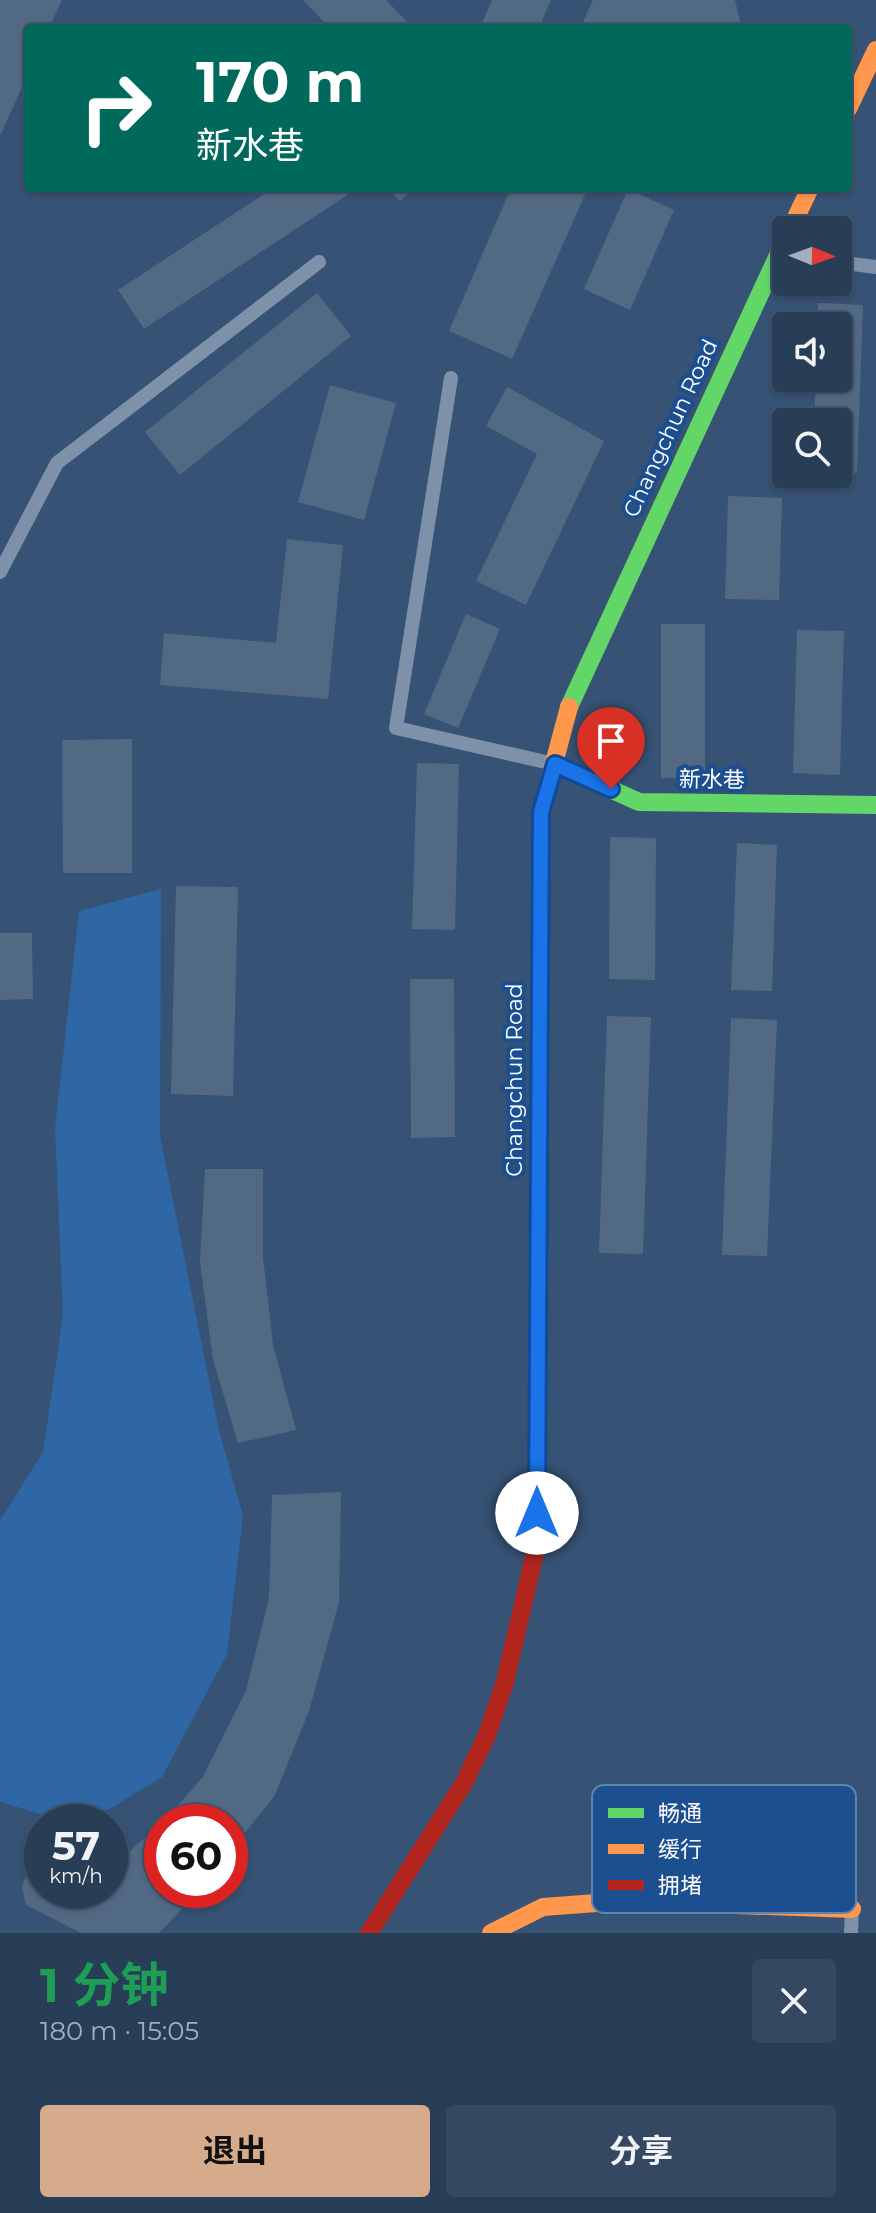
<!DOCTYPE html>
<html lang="zh">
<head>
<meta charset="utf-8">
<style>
	:root { --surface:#283e57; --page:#344961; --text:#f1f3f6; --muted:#a5aeba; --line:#44576d; --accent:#d6ab8b }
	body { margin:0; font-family:Montserrat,"Noto Sans SC",sans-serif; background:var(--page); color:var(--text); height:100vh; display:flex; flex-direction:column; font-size:30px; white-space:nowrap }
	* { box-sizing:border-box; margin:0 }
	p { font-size:26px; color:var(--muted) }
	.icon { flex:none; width:44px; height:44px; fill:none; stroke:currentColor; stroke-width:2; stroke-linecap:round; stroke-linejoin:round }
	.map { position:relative; height:1933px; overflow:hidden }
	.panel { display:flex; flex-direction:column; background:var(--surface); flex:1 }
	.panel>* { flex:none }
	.top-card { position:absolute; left:24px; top:24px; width:828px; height:168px; border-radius:8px; box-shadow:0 2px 6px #0004,0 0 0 2px var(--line); background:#00695c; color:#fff; overflow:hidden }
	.needle { width:52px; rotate:91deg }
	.controls { position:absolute; left:772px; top:216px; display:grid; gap:16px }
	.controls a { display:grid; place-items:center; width:80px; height:80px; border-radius:8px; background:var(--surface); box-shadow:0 2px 6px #0004,0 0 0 2px var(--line); font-size:40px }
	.speed { position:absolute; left:24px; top:1804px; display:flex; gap:16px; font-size:40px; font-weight:700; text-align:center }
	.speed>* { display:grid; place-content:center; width:104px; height:104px; border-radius:50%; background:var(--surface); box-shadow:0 2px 6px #0004,0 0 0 2px var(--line); line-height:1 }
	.speed small { font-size:20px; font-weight:400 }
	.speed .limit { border:12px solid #d22; background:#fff; color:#111 }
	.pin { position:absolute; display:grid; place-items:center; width:68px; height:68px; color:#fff; margin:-82px -34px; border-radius:50% 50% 50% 0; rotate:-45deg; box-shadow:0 0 8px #0007 }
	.pin .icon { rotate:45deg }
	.me { position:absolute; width:88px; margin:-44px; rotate:0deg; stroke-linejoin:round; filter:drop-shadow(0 0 6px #0008) }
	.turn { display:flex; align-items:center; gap:28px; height:168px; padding:0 40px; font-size:36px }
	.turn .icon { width:104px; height:104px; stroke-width:2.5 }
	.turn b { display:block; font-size:56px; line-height:68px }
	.round { display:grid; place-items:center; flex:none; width:84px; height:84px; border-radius:8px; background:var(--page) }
	.summary { display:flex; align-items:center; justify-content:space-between; height:136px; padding:0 40px }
	h1 { font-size:48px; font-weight:700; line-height:60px; color:#1e9e55 }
	.button { display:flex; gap:16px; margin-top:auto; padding:16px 40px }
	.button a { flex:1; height:92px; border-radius:8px; background:var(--accent); color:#111; font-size:32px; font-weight:700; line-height:92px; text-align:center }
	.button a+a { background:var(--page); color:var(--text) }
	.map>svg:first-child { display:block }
	.green { fill:#2f66a5 }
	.building { fill:#526984 }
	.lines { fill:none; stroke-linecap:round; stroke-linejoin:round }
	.lane { stroke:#7d92a8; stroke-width:14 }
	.fast { stroke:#63d668; stroke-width:18 }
	.slow { stroke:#ff974d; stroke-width:18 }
	.jam { stroke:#b3261e; stroke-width:18 }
	.route-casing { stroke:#114b97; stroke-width:20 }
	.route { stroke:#1a73e8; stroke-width:14 }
	.labels { text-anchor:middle; stroke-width:8; stroke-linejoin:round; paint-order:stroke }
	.street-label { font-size:22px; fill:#fff; stroke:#1b4f8f }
	.key { fill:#1b4f8f; stroke:#5f84b1; stroke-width:2 }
	.key-label { font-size:22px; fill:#fff }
</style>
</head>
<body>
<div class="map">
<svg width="876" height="1933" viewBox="0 0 876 1933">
	<rect width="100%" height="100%" fill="#365274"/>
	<path class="green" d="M161 889 160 1136 219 1430 243 1516 227 1654 162 1777 88 1822H67L0 1802V1521L43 1452 63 1315 55 1128 79 911Z"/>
	<g class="building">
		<path d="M0 0H62L49 28H28V74L0 136Z"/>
		<path d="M303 0H386L413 28H330Z"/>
		<path d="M492 0H551L539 28H480Z"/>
		<path d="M593 0H735L742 28H580Z"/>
		<path d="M273 188H350L352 192 144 329 118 290Z"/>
		<path d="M388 188H414L400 201Z"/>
		<path d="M511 188H588L512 359 449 331Z"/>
		<path d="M628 189 674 210 630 310 584 289Z"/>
		<path d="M317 293 351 336 180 475 145 432Z"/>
		<path d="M818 303 863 305 857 473H838V422H814L816 378H838V326H818Z"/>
		<path d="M330 385 396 403 364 520 298 502Z"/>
		<path d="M507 387 604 441 526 605 476 581 537 454 486 426Z"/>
		<path d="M728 496 782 498 779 600 725 599Z"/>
		<path d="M287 539 343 545 328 699 160 685 164 633 276 643Z"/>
		<path d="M466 614 500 629 458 728 424 714Z"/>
		<rect x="661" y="624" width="44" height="154"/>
		<path d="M797 630 844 631 840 775 793 773Z"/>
		<path d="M132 739V873H63L62 740Z"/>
		<path d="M417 763 459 764 455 930 412 929Z"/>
		<path d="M610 837 656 838 655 980 609 979Z"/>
		<path d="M737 843 777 845 772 991 731 990Z"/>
		<path d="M176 886 238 887 233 1096 171 1094Z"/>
		<path d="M0 933H32L33 999 0 1000Z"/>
		<path d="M410 979H454L455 1137 411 1138Z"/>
		<path d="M607 1016 651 1017 643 1254 599 1253Z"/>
		<path d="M731 1018 777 1020 767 1256 722 1255Z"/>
		<path d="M205 1169H263V1257L273 1345 296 1430 238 1443 213 1360 200 1262Z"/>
		<path d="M341 1492 339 1602 309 1711 275 1795 230 1852V1822H163L202 1778 246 1691 269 1598 272 1495Z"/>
		<path d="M162 1823V1890H200L159 1933H81L26 1905 22 1888 30 1862 42 1854V1890H110V1868Z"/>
	</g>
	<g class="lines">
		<g class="lane">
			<path d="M838 262 876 267"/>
			<path d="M451 378 396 728 550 763"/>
			<path d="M0 572 57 463 319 262"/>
			<path d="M851 1933 852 1909"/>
		</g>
		<g class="fast">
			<path d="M569 707 786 238"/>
			<path d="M555 764 639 802 876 805"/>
		</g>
		<g class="slow">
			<path d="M848 109 876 50"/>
			<path d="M790 230 810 188"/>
			<path d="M538 1336 541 812 569 707"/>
			<path d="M491 1933 543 1907 623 1901 852 1909"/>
		</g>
		<path class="jam" d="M369 1933 464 1783 487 1735 505 1682 537 1544 538 1336"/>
	</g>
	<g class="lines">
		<g class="route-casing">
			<path id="route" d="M537 1513 541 812 555 764 611 789"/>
		</g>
		<use href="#route" class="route"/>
	</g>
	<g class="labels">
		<g class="street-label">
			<text transform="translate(670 428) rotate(-65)" y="8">Changchun Road</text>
			<text transform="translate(712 779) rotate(1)" y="8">新水巷</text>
			<text transform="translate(514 1080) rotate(-90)" y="8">Changchun Road</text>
		</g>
	</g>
	<rect x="592" y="1785" width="264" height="128" rx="12" class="key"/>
	<rect x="608" y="1808" width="36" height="10" fill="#63d668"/>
	<rect x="608" y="1844" width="36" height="10" fill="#ff974d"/>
	<rect x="608" y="1880" width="36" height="10" fill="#b3261e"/>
	<g class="key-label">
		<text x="658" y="1821">畅通</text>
		<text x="658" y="1857">缓行</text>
		<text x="658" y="1893">拥堵</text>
	</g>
</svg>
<div class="controls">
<a><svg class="needle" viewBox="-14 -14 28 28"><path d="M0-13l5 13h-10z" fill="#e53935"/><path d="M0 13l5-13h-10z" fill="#a5aeba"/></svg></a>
<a><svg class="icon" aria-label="sound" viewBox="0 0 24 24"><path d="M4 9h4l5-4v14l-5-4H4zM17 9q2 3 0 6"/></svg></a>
<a><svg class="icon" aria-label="search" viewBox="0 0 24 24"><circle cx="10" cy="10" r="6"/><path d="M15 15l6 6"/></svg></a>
</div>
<div class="speed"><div>57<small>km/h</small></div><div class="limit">60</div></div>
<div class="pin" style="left:611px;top:789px;background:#d93025"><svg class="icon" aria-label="arrive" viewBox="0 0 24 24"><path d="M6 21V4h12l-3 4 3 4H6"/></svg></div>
<svg class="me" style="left:537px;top:1513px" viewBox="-20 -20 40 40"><circle r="19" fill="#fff"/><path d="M0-13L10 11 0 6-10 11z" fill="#1a73e8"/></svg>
<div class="top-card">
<div class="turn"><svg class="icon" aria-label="right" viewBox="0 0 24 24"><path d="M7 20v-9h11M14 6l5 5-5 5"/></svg><div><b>170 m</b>新水巷</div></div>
</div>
</div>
<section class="panel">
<div class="summary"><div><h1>1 分钟</h1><p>180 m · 15:05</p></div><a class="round"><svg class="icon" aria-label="close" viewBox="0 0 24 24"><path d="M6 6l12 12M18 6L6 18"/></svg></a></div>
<div class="button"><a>退出</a><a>分享</a></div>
</section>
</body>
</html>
